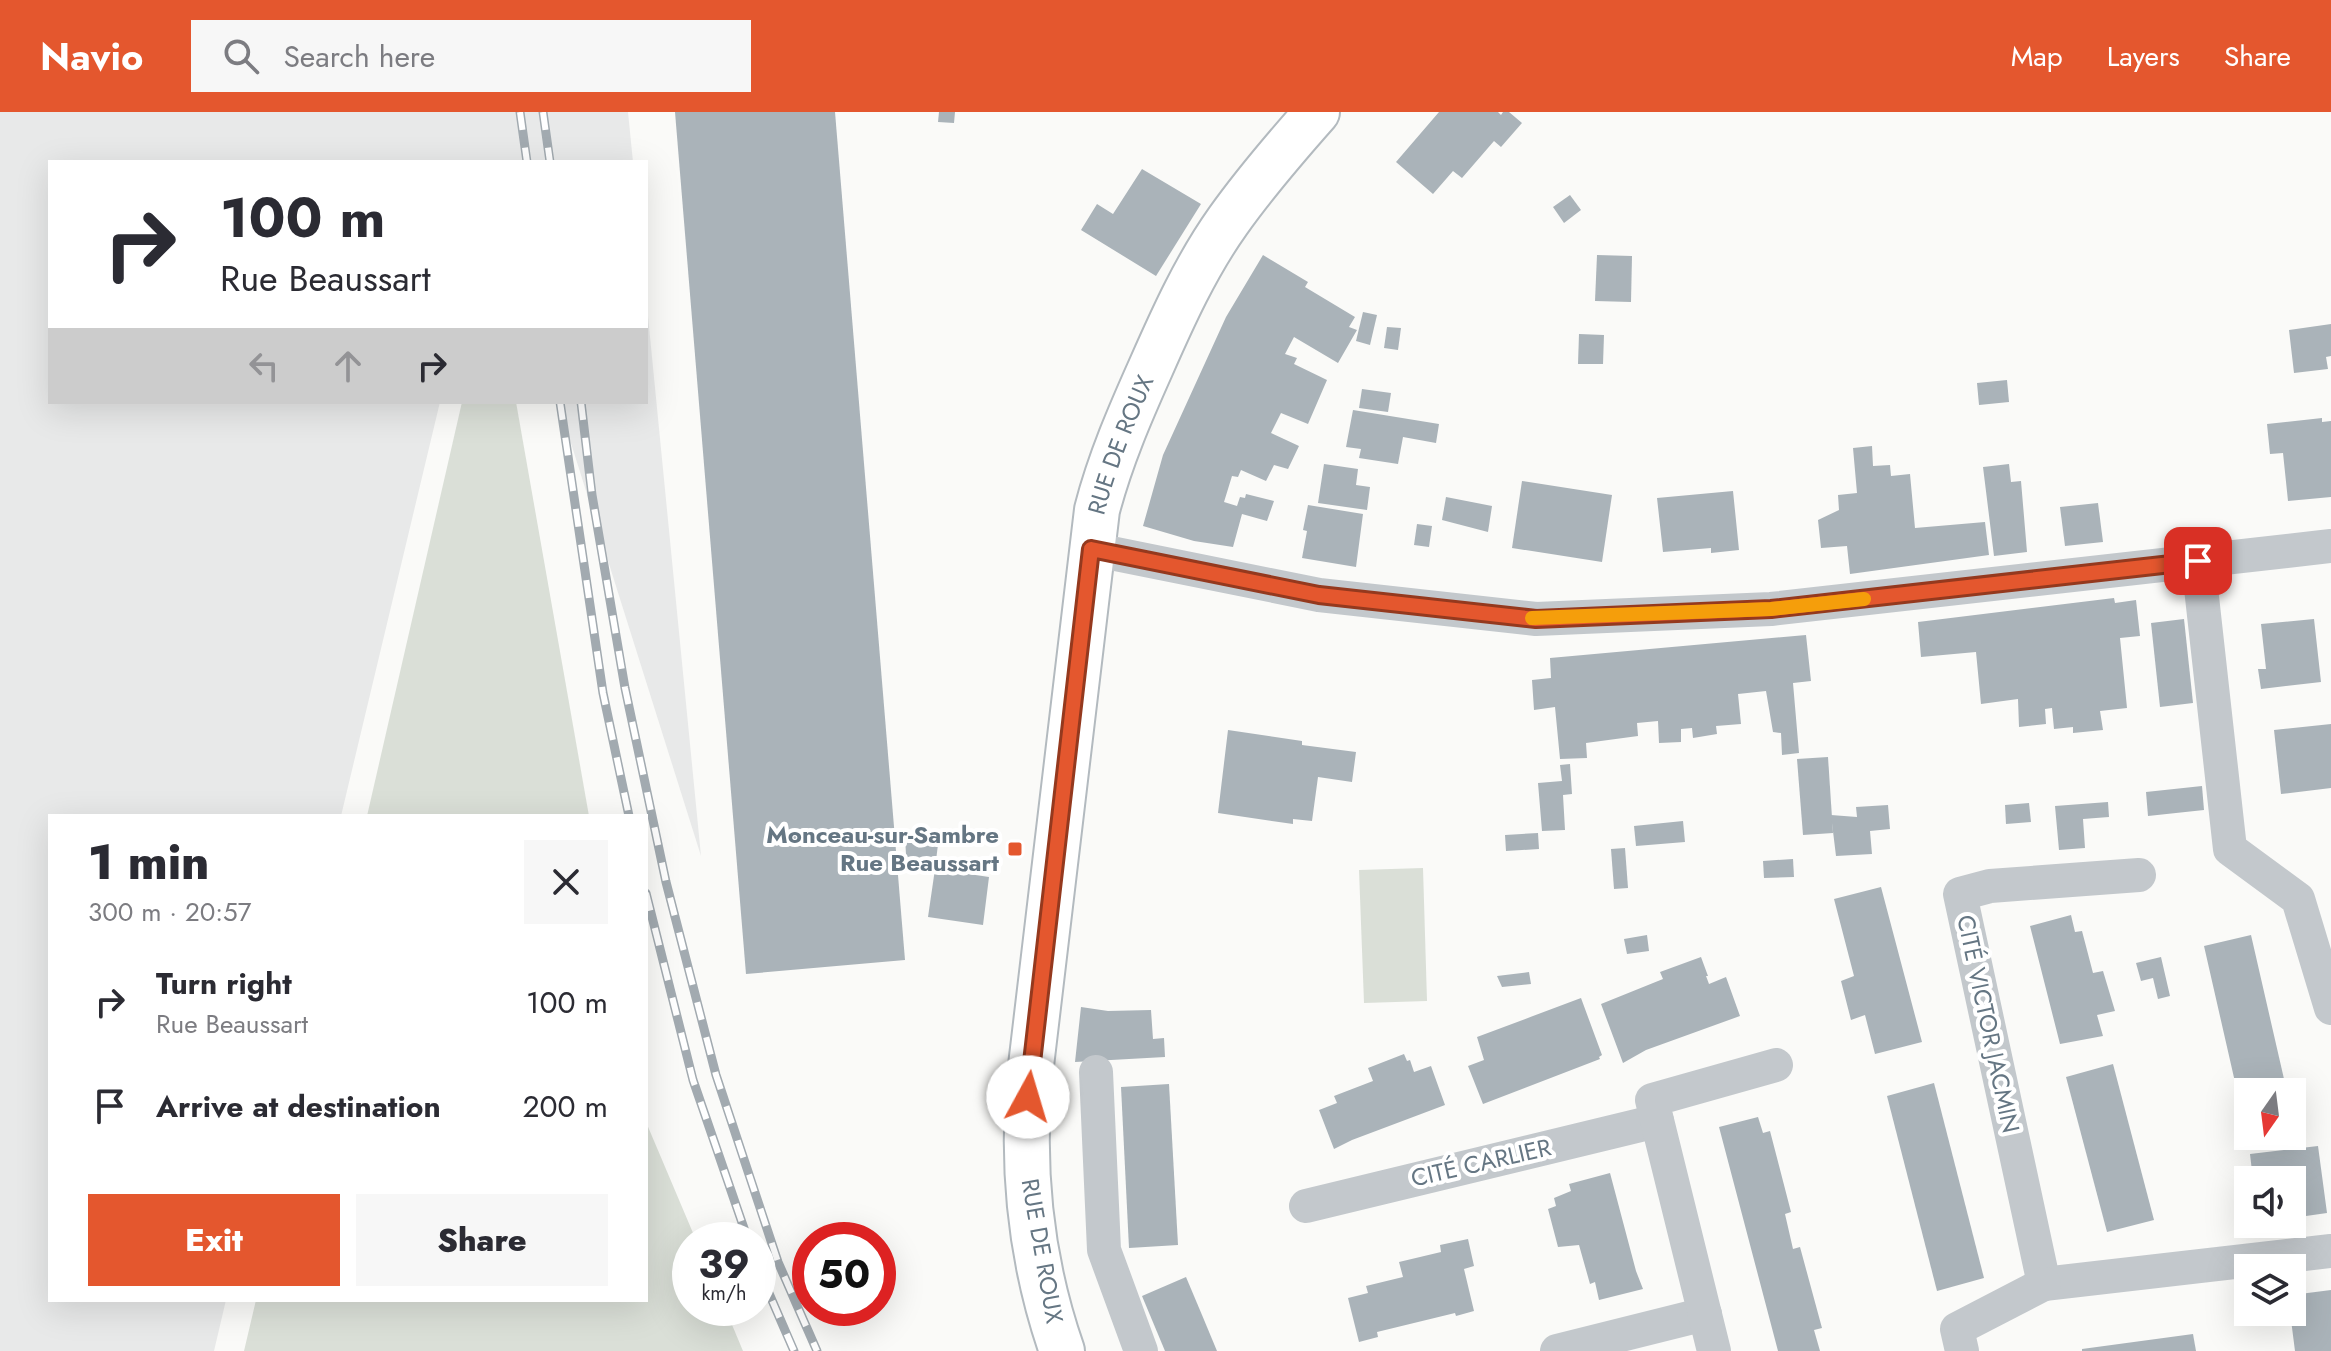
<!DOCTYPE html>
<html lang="en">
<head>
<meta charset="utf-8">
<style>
	:root { --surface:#fff; --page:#f7f7f7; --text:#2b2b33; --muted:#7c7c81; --accent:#e4572e }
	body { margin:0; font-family:Jost,sans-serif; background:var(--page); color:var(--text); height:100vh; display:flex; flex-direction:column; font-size:30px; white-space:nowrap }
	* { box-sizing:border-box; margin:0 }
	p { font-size:26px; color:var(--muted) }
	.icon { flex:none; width:44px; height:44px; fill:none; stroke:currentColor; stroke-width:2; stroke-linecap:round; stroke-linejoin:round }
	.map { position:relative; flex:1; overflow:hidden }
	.panel { position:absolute; left:48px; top:702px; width:600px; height:488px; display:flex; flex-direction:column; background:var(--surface); border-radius:0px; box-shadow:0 8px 32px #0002 }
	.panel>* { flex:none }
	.guide { position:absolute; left:48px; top:48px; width:600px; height:244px; border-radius:0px; box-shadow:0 8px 32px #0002; background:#fff; color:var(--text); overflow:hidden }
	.needle { width:52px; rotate:194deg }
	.buttons { position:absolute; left:2234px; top:966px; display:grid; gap:16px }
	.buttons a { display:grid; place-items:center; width:72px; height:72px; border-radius:0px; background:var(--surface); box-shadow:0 8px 32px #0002; font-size:40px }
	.speed { position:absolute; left:672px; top:1110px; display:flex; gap:16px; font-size:40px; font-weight:700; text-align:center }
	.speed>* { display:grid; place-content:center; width:104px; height:104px; border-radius:50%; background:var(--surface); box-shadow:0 8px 32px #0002; line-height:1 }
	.speed small { font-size:20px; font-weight:400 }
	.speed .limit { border:12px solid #d22; background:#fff; color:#111 }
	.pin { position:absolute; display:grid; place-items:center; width:68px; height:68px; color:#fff; margin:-34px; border-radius:16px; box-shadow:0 4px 12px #0006 }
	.me { position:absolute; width:88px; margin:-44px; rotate:6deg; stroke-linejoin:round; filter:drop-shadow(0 0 6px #0008) }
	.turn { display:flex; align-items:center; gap:28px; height:168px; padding:0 40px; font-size:36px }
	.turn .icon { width:104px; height:104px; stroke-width:2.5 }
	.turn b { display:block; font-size:56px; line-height:68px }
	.lanes { display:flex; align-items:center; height:76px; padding:0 40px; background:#0003; justify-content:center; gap:40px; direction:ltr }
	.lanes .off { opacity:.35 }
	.round { display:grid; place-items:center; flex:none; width:84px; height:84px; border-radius:0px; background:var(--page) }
	.head { display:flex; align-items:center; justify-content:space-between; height:136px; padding:0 40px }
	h1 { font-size:48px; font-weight:800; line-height:60px }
	.action { display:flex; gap:16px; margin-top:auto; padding:16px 40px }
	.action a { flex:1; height:92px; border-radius:0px; background:var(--accent); color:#fff; font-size:32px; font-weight:800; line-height:92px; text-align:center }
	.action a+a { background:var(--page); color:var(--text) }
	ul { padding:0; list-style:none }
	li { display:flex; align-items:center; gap:24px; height:104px; padding:0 40px }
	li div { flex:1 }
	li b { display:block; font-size:30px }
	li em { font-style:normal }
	header { display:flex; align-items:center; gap:48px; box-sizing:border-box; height:112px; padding:0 40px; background:var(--accent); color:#fff }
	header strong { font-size:38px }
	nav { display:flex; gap:44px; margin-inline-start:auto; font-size:28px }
	.search { width:560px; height:72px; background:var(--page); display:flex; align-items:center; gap:20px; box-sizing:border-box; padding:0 28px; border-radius:0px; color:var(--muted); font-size:30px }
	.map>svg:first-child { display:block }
	.built { fill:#e8e9e9 }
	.green { fill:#dadfd7 }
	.building { fill:#aab3b9 }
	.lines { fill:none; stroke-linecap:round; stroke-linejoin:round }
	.secondary-casing { stroke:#b3babf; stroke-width:48 }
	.street { stroke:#c3c8cc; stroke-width:34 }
	.secondary { stroke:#fff; stroke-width:44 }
	.rail-casing { stroke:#a2aab0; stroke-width:9 }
	.rail { stroke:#fff; stroke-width:6; stroke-dasharray:18; stroke-linecap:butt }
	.route-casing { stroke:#94391e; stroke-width:20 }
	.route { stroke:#e4572e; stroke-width:14 }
	.slow { stroke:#f59e0b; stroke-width:14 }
	.poi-dot { fill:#e4572e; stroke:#fff; stroke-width:3 }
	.labels { text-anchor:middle; stroke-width:8; stroke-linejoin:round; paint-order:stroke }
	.street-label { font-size:24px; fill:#657683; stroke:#fff }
	.poi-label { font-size:24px; font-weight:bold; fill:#657683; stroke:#fff; text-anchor:end }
</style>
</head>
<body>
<header>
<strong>Navio</strong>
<div class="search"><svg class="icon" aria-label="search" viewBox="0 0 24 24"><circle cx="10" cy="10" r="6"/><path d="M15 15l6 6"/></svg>Search here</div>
<nav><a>Map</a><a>Layers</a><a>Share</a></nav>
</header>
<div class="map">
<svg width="2331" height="1239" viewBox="0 0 2331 1239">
	<rect width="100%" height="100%" fill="#fafaf8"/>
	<g class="built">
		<path d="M0 0H628L633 50H50V290H440L341 704H50V1188H226L214 1239H0Z"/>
		<path d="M646 184 701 744 558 290H646Z"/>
	</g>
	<g class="green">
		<path d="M462 290H516L589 704H367Z"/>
		<path d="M1423 756 1427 889 1364 891 1359 758Z"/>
		<path d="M646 1010 696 1128H690V1196H725L743 1239H244L256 1188H646Z"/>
	</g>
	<g class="building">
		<path d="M675 0H835L905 848 746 862Z"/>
		<path d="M939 0H955L954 11 938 10Z"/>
		<path d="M1439 0H1498L1501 3 1503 0H1509L1522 11 1501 35 1494 29 1462 66 1453 59 1433 82 1396 50Z"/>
		<path d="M1142 57 1201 92 1156 164 1081 118 1097 92 1113 102Z"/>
		<path d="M1570 83 1581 98 1564 111 1553 95Z"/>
		<path d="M1263 143 1308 170 1305 175 1355 205 1349 215 1357 218 1338 251 1294 225 1285 242 1297 246 1294 252 1327 268 1308 312 1281 301 1271 321 1299 334 1288 357 1274 353 1266 369 1241 358 1238 365 1232 364 1224 390 1237 394 1240 385 1245 386 1246 382 1274 389 1267 409 1242 402 1233 435 1194 429 1143 414 1163 343 1226 205Z"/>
		<path d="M1597 143 1632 144 1631 190 1595 189Z"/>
		<path d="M1363 200 1377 203 1370 233 1356 229Z"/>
		<path d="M2331 212V244L2326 245 2328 257 2294 261 2289 218Z"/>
		<path d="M1387 215 1401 216 1398 238 1384 236Z"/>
		<path d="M1579 222 1604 223 1603 252H1578Z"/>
		<path d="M2007 268 2009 290 1979 293 1977 271Z"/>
		<path d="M1362 277 1391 281 1388 300 1359 296Z"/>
		<path d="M1353 298 1439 312 1436 331 1403 325 1398 352 1359 346 1361 337 1346 335Z"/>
		<path d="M2322 306V310L2331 309V385L2288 389 2283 341 2270 342 2267 312Z"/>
		<path d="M1872 334 1873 354 1890 353 1891 364 1910 362 1915 416 1985 410 1989 443 1850 462 1847 434 1821 436 1818 408 1839 398 1838 383 1857 381 1853 336Z"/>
		<path d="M1324 352 1358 357 1356 373 1370 375 1367 398 1318 391Z"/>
		<path d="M2009 352 2011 370 2021 369 2027 440 1994 444 1983 355Z"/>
		<path d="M1522 369 1612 383 1602 450 1512 436Z"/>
		<path d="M1733 379 1739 438 1711 441V436L1663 440 1657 386Z"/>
		<path d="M1446 385 1492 394 1488 420 1442 408Z"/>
		<path d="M2098 391 2103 430 2065 434 2060 395Z"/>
		<path d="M1308 393 1363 402 1356 455 1302 446 1307 419 1303 418Z"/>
		<path d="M1417 412 1432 414 1429 435 1414 433Z"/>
		<path d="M2114 486 2115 491 2136 488 2140 524 2120 526 2127 596 2100 599 2103 618 2073 621V615L2054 617 2052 596 2045 597 2046 612 2019 615 2018 587 1981 592 1976 540 1921 545 1918 510Z"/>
		<path d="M2184 507 2193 591 2160 595 2151 511Z"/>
		<path d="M2314 507 2321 570 2261 577 2258 557H2266L2261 512Z"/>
		<path d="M1806 523 1811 569 1793 571 1799 641 1782 643 1781 621 1773 620 1766 579 1738 582 1741 612 1716 614 1717 622 1693 626 1692 616 1681 617V630L1659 631 1658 609 1637 611 1638 624 1586 631 1587 646 1560 647 1555 595 1534 598 1532 568 1551 566 1550 546Z"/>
		<path d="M2331 612V676L2281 682 2274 618Z"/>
		<path d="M1228 618 1302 629V633L1356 640 1352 670 1318 665 1312 709 1293 707V712L1218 701Z"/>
		<path d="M1828 645 1833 721 1803 723 1797 647Z"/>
		<path d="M1570 652 1572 682 1563 683 1565 718 1542 719 1538 671 1562 669 1560 653Z"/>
		<path d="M2202 674 2204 698 2148 704 2146 680Z"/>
		<path d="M2108 690 2109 705 2083 707 2085 736 2059 738 2055 694Z"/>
		<path d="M2029 691 2031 710 2006 712 2005 693Z"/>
		<path d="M1888 693 1890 717 1870 719 1872 742 1836 744 1831 703 1857 705 1856 695Z"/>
		<path d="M1683 709 1685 730 1636 734 1634 714Z"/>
		<path d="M1538 721 1539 737 1506 739 1505 723Z"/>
		<path d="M939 724 935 757 907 759 905 725Z"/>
		<path d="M1625 736 1628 776 1614 777 1611 737Z"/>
		<path d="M1793 747 1794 765 1764 766 1763 749Z"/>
		<path d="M935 757 989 765 983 813 928 805Z"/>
		<path d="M1881 775 1922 930 1875 942 1865 903 1851 908 1841 869 1854 864 1834 787Z"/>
		<path d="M2071 803 2075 820 2082 819 2093 861 2103 859 2115 899 2097 903 2103 924 2060 932 2030 814Z"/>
		<path d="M1647 823 1649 839 1627 842 1624 827Z"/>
		<path d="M2251 823 2287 980H2248V990L2240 992 2204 834Z"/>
		<path d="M1701 845 1708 864H1706L1709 872 1726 865 1740 904 1646 938 1623 951 1601 892 1663 867 1660 860Z"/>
		<path d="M2161 845 2170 884 2158 887 2153 866 2141 869 2136 851Z"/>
		<path d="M1529 860 1531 872 1502 875 1497 864Z"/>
		<path d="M1581 886 1602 943 1599 945 1600 947 1483 992 1468 954 1484 948 1477 925Z"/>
		<path d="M1081 895 1108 899 1151 898 1153 927 1164 926 1165 945 1075 950Z"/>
		<path d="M1404 942 1407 949 1410 948 1414 960 1431 954 1445 993 1352 1028 1334 1037 1319 998 1337 991 1334 984 1373 969 1368 956Z"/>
		<path d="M2113 952 2154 1108 2107 1120 2066 965Z"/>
		<path d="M1934 971 1984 1166 1937 1179 1887 984Z"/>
		<path d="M1169 972 1178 1133 1129 1136 1121 975Z"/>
		<path d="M1758 1005 1763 1021 1770 1019 1791 1100 1785 1102 1793 1137 1800 1135 1822 1216 1814 1218 1820 1239H1778L1719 1015Z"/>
		<path d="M2318 1034 2327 1101 2292 1106V1068H2253L2250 1042Z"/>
		<path d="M1610 1061 1636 1159 1643 1177 1599 1188 1595 1170 1590 1172 1579 1133 1558 1135 1548 1097 1556 1094 1554 1086 1571 1079 1569 1072Z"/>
		<path d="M1468 1127 1474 1154 1464 1157 1474 1199 1456 1204 1455 1201 1377 1220 1378 1225 1359 1230 1348 1186 1368 1181 1366 1174 1403 1165 1399 1150 1441 1140 1440 1133Z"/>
		<path d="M1186 1165 1202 1203 1217 1239H1165L1142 1184Z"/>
		<path d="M2331 1178V1239H2295L2290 1200H2292V1183Z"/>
		<path d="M2193 1222 2196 1239H2082V1237Z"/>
	</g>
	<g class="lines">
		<g class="secondary-casing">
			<g id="secondary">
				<path id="s1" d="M1062 1239C1031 1150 1021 1056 1030 962L1097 398C1110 348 1130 302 1151 255 1173 205 1196 154 1228 109 1255 71 1286 35 1317 0"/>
			</g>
		</g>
		<g class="street">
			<path d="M1091 437 1319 483 1536 507 1771 497 2331 434"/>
			<path d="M2198 449 2230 737 2298 787 2331 896"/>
			<path d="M2139 763 1990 774 1960 782 2044 1172 2331 1139"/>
			<path d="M1096 960 1104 1138 1141 1239"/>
			<path d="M1306 1094 1657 1009"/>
			<path d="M1557 1239 1705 1202"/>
			<path d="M1714 1239 1652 988 1776 953"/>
			<path d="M1962 1239 1957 1217 2044 1172"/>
		</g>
		<use href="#secondary" class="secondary"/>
		<g class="rail-casing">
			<g id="rail">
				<path d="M520 0 527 50"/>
				<path d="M543 0 550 50"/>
				<path d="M560 290 603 581 629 704"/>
				<path d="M581 290 592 383 625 576 666 770 716 963 778 1150 817 1239"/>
				<path d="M646 781 693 968 748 1128"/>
				<path d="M758 1156 794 1239"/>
			</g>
		</g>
		<use href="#rail" class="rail"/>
	</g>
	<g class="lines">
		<g class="route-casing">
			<path id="route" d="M1028 985 1091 437 1319 483 1536 507 1771 497 2198 449"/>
		</g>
		<use href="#route" class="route"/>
		<path class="slow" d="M1532 506 1771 497 1864 487"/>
	</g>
	<rect class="poi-dot" x="1007" y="729" width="16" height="16" rx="4"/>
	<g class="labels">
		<g class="street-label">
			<text dy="8" stroke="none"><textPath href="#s1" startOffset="918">RUE DE ROUX</textPath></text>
			<text transform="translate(1988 912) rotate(78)" y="8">CITÉ VICTOR JACMIN</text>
			<text transform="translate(1481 1051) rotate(-13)" y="8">CITÉ CARLIER</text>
			<text transform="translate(1042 1139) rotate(80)" y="8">RUE DE ROUX</text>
		</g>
		<g class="poi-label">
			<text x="999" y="731">Monceau-sur-Sambre<tspan x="999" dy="28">Rue Beaussart</tspan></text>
		</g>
	</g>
</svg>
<div class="buttons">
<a><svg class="needle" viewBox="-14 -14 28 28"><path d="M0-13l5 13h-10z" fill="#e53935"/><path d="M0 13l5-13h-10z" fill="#7c7c81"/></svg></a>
<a><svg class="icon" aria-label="sound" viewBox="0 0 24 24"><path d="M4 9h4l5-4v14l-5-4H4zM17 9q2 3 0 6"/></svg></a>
<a><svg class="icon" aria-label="layers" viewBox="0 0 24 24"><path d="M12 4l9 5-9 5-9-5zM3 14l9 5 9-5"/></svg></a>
</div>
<div class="speed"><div>39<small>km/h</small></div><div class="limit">50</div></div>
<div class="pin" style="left:2198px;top:449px;background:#d93025"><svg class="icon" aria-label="arrive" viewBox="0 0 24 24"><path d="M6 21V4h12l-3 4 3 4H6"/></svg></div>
<svg class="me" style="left:1028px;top:985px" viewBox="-20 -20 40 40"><circle r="19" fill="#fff"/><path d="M0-13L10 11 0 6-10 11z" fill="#e4572e"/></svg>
<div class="guide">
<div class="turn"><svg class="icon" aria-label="right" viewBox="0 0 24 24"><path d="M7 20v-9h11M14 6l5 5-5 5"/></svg><div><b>100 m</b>Rue Beaussart</div></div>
<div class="lanes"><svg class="icon off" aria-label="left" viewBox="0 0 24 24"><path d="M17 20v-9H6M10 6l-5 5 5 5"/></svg><svg class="icon off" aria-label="ahead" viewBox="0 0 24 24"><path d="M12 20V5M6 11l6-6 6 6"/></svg><svg class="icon" aria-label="right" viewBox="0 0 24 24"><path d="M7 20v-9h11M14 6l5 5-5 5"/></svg></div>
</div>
<section class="panel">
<div class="head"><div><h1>1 min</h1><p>300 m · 20:57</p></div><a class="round"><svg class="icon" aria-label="close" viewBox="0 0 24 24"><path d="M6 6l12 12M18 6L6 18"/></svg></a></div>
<ul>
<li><svg class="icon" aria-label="right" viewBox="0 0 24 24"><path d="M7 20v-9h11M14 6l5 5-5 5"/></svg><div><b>Turn right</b><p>Rue Beaussart</p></div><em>100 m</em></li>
<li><svg class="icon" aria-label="arrive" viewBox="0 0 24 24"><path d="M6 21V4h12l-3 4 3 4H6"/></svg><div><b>Arrive at destination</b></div><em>200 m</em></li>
</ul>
<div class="action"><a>Exit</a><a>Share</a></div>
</section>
</div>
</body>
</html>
